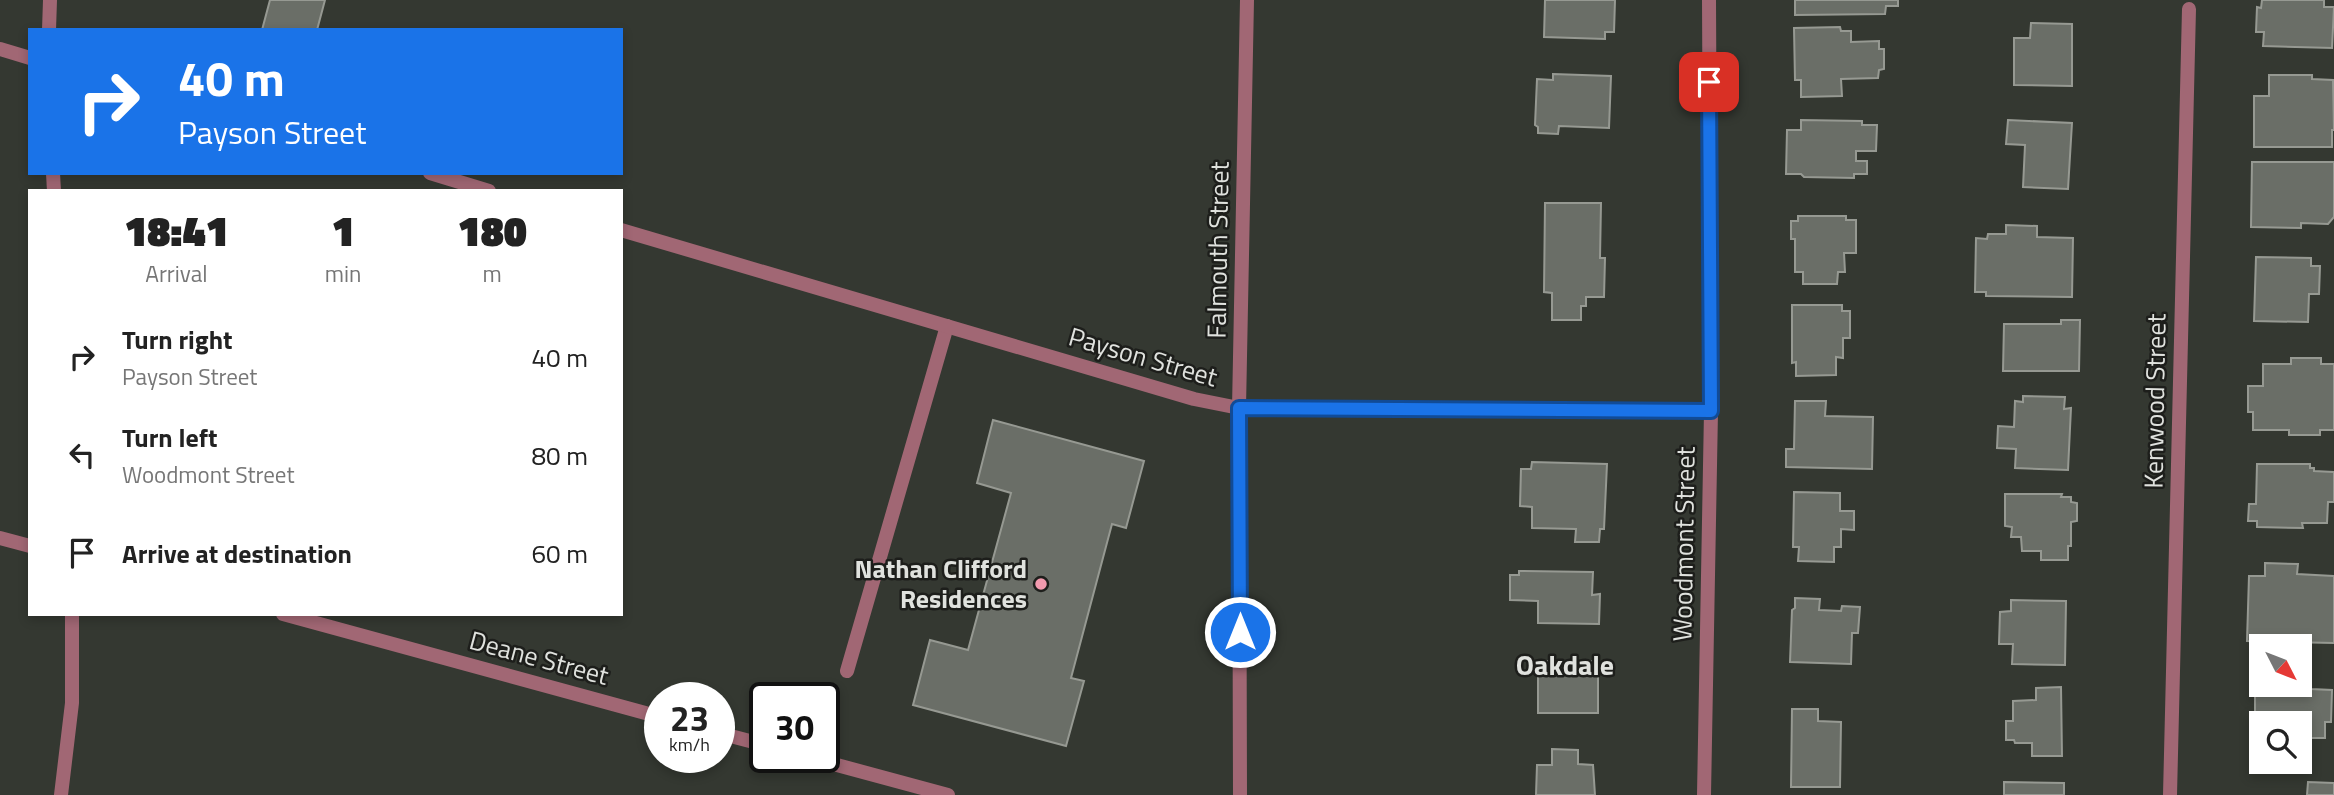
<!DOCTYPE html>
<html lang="en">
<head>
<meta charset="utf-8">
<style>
	:root { --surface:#fff; --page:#f2f2f2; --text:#222; --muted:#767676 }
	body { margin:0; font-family:"Titillium Web",sans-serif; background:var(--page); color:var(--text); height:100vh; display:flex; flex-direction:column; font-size:26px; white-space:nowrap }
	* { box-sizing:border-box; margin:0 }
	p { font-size:23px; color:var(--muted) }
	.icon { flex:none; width:38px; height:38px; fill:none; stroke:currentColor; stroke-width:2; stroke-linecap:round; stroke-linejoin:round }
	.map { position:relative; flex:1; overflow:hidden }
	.sheet { position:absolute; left:28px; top:189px; width:595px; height:427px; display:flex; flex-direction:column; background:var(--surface); border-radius:0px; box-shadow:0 4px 10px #0003 }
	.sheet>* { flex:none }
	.guide { position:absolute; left:28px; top:28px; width:595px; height:147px; border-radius:0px; box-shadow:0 4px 10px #0003; background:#1a73e8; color:#fff; overflow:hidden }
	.needle { width:46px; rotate:132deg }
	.fabs { position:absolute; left:2249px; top:634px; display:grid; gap:14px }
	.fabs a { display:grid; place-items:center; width:63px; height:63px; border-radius:0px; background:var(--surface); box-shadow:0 4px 10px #0003; font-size:35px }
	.speed { position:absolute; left:644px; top:682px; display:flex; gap:14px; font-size:35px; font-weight:700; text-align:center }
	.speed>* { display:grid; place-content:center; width:91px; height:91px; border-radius:50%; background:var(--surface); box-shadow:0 4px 10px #0003; line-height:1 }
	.speed small { font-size:18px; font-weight:400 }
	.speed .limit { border:4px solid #111; border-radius:10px; background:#fff; color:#111 }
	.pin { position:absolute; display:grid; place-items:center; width:60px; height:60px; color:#fff; margin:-30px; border-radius:14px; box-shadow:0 4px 10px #0006 }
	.me { position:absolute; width:77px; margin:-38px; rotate:0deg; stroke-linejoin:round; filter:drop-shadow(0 0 5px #0008) }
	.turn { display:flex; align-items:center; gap:24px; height:147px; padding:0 35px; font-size:32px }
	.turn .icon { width:91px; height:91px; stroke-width:2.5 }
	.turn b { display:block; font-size:49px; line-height:60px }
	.eta { display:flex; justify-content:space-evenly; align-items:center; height:119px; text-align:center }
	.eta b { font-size:42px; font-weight:800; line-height:49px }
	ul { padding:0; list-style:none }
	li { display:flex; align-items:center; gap:21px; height:98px; padding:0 35px }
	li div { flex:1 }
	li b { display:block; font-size:26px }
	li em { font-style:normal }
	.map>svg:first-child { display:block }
	.building { fill:#6a6e67; stroke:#969992; stroke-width:2 }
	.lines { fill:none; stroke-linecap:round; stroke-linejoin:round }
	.lane { stroke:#a16774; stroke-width:14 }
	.street { stroke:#a16774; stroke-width:14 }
	.route-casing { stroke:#114b97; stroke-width:18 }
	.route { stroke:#1a73e8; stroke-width:12 }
	.poi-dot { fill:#f29aae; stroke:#1d1e1b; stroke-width:2.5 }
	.labels { text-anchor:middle; stroke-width:5; stroke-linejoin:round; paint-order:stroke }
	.street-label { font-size:26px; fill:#e0e2de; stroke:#1d1e1b }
	.poi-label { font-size:26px; font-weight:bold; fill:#e0e2de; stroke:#1d1e1b; text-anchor:end }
	.neighbourhood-label { font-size:28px; font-weight:bold; fill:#e0e2de; stroke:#1d1e1b }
</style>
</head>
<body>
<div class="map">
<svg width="2334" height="795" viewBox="0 0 2334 795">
	<rect width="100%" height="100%" fill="#343831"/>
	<g class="building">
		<path d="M270 0H325L317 30H262Z"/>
		<path d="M1545 0H1615L1614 32H1605V39L1544 37Z"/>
		<path d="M1795 0H1898V6H1886L1885 14 1795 15Z"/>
		<path d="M2262 0H2324V7H2334L2332 48 2263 46 2264 32H2256L2257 7 2261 8Z"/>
		<path d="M2031 23 2072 24V86L2014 85V38H2030Z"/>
		<path d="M1840 27 1841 31H1851V42L1879 41V49H1884V69L1879 70 1878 78 1841 79 1842 96 1801 97V80H1795L1794 28Z"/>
		<path d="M1553 74 1611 76 1609 128 1559 126 1558 134 1538 133V127L1535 125 1537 79 1553 80Z"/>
		<path d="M2269 75H2312V79L2333 80 2334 130H2332V147H2254V96H2269Z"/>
		<path d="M1801 120 1862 121V125H1877L1876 151H1856V161H1867V174H1854V178L1804 177 1801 174H1786L1787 130H1801Z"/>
		<path d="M2008 120 2072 123 2068 189 2023 187 2025 145 2006 144Z"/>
		<path d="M2252 162H2334V217L2328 224 2301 223V228L2251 227Z"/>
		<path d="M1545 203H1601L1600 258H1605L1604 297H1586V306H1581V320H1552V293L1544 292Z"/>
		<path d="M1798 216H1846V220H1856V253H1844L1845 272H1838L1837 284H1803V272H1795V239H1791V221H1798Z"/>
		<path d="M2006 225 2037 226V237L2073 238 2072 297 1986 296V292H1975L1976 238 1987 239 1988 234H2006Z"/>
		<path d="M2256 257 2311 258V266H2320L2319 294H2309L2308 322 2254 321Z"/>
		<path d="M1792 305H1842V311H1850V338H1843V358L1836 357V375L1796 376V362L1792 363Z"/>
		<path d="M2061 320H2080L2079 371H2003L2004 324H2061Z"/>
		<path d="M2291 358H2321V364H2334V430H2320V435H2289V430H2253V412H2248V386H2263V364H2291Z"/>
		<path d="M2023 396 2065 397 2064 409 2071 408 2068 470 2015 468 2016 449 1997 448 1998 426 2014 427 2015 401 2023 402Z"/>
		<path d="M1795 401H1826L1825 416 1873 417 1872 469 1786 467V449H1794Z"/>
		<path d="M993 420 1144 461 1126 528 1112 524 1071 678 1084 681 1066 746 913 705 930 640 968 650 1011 493 977 483Z"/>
		<path d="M1532 462 1607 464 1604 529H1600L1599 542H1575L1576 529 1532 528V507L1520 506 1521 469H1531Z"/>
		<path d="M2257 464H2310V468H2314V471L2334 472V502H2328L2327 523H2302L2303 528 2257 527V521H2248L2249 504H2256Z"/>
		<path d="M1794 492 1840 493V511H1854V530L1841 529V547H1834V562L1798 561 1799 547H1793Z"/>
		<path d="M2005 494H2062L2061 497H2071V502L2077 503V521L2071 522V546H2068V560H2041V551H2022L2021 537H2011L2012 527 2005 526Z"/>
		<path d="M2265 563 2298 564 2297 574 2334 576V643L2247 641 2249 576H2265Z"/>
		<path d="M1519 571 1593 572 1592 595 1600 594 1599 624 1538 623V601L1510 600V575H1519Z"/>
		<path d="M1795 598 1820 599 1819 610 1841 611 1842 606 1860 607 1858 633H1852L1851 664 1790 662 1792 610 1795 608Z"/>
		<path d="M2011 600 2066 601 2065 665 2012 664 2013 644H1999L2000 612 2011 611Z"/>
		<rect x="1538" y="661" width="60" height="52"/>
		<path d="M2255 669H2261V684H2300V670H2311V689L2332 690 2331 722H2325V738H2300V723H2261V738H2255Z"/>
		<path d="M2061 687 2062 756H2032V743H2015L2014 740H2006V721H2013V701L2036 700V688Z"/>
		<path d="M1792 709H1818V721L1841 722 1840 787H1791Z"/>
		<path d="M1552 749 1578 750V764L1593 765 1595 795H1536L1537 765H1552Z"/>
		<path d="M2004 782 2064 783V795H2004Z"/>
		<path d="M2308 782 2334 783V795H2307Z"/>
	</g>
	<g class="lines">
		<path class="lane" d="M847 671 947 326"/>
		<g class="street">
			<path d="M49 30 50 0"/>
			<path d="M0 49 30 58"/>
			<path d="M53 173 54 191"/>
			<path d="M430 173 489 191"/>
			<path d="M621 230 1194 399 1239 408 1711 411"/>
			<path d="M0 538 30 546"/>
			<path d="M283 614 660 717"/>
			<path d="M719 733 765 745"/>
			<path d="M811 758 948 795"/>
			<path d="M61 795 72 703V614"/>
			<path d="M1240 795 1239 408 1247 0"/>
			<path d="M1704 795 1711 411 1709 0"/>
			<path d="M2170 795 2189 9"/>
		</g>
	</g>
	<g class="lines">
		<g class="route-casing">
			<path id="route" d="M1240 632 1239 408 1711 411 1709 82"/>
		</g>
		<use href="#route" class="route"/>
	</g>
	<circle class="poi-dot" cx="1041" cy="584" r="7"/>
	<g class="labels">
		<g class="street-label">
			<text transform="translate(1218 250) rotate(-89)" y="9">Falmouth Street</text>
			<text transform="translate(1143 357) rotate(16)" y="9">Payson Street</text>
			<text transform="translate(2155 401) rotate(-89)" y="9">Kenwood Street</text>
			<text transform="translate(1684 544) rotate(-89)" y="9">Woodmont Street</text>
			<text transform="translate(539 658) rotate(15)" y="9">Deane Street</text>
		</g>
		<g class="poi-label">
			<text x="1027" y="578">Nathan Clifford<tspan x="1027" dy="30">Residences</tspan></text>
		</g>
		<g class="neighbourhood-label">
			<text x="1565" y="675">Oakdale</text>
		</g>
	</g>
</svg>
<div class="fabs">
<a><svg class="needle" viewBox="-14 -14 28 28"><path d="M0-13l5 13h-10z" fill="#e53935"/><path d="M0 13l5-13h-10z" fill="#767676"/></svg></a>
<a><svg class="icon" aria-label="search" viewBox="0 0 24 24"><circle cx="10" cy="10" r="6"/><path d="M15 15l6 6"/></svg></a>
</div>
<div class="speed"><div>23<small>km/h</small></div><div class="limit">30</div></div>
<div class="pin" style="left:1709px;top:82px;background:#d93025"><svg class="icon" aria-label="arrive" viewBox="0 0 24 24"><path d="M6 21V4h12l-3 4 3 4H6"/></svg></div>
<svg class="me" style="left:1240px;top:632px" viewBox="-20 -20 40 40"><circle r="17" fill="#1a73e8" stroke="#fff" stroke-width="3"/><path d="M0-11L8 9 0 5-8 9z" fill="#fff"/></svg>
<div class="guide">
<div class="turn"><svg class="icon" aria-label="right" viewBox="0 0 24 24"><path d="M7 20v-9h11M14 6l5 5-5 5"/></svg><div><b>40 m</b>Payson Street</div></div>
</div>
<section class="sheet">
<div class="eta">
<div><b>18:41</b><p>Arrival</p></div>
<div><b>1</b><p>min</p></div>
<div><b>180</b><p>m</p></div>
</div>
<ul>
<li><svg class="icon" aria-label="right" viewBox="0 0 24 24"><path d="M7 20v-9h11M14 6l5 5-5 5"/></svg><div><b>Turn right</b><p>Payson Street</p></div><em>40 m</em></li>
<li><svg class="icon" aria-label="left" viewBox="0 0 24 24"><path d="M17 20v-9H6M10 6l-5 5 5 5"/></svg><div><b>Turn left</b><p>Woodmont Street</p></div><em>80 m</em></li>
<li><svg class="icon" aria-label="arrive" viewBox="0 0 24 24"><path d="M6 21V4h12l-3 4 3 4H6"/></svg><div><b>Arrive at destination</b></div><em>60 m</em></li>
</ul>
</section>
</div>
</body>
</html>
